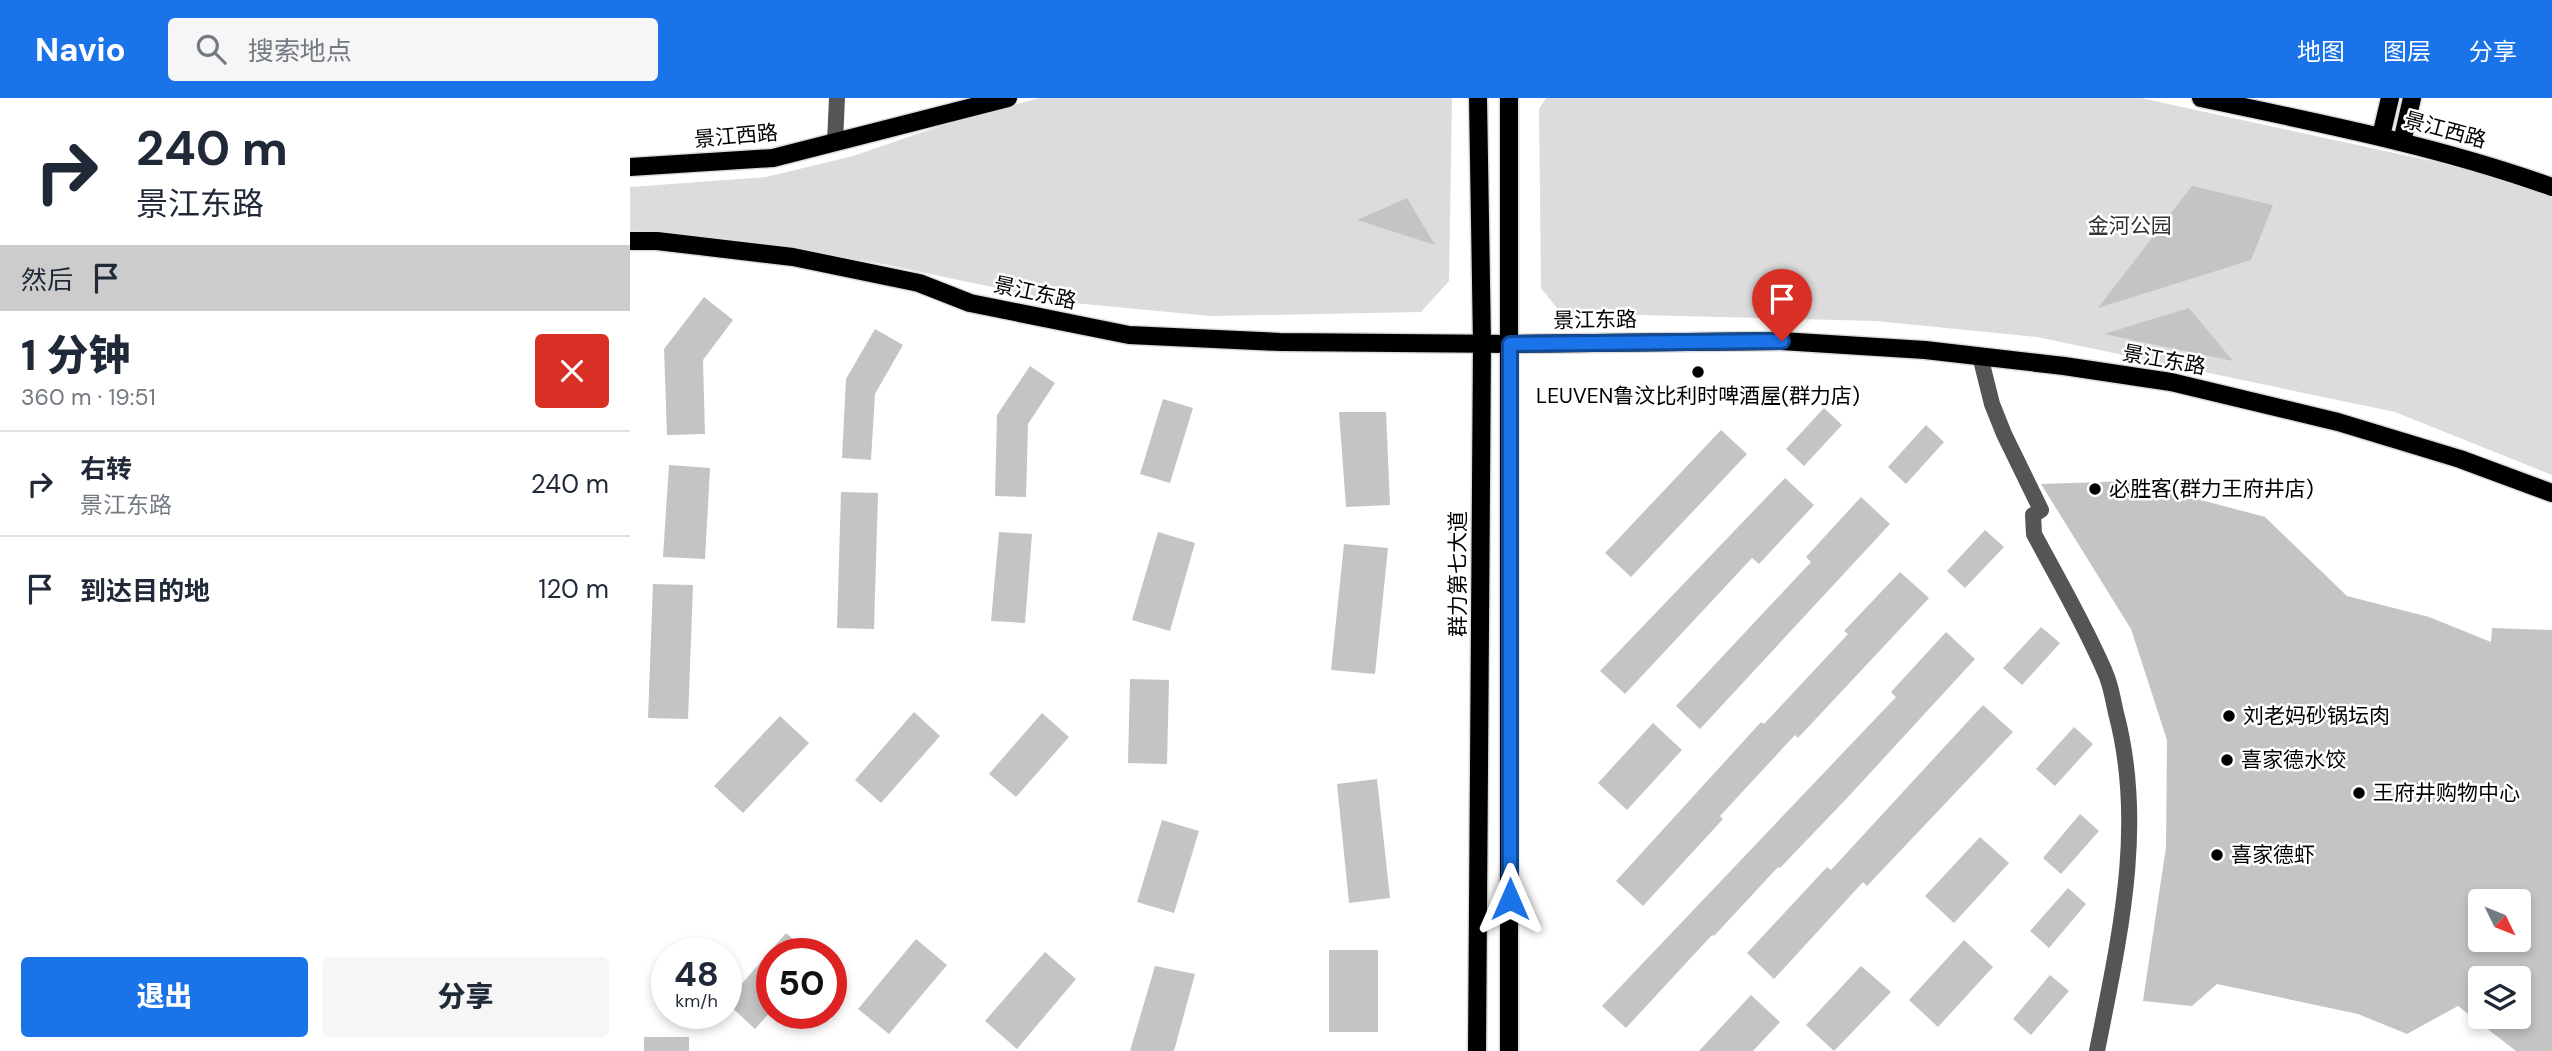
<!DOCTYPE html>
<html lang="zh">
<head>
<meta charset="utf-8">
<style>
	:root { --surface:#fff; --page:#f6f6f7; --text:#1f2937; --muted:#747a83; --line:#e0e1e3; --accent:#1a73e8 }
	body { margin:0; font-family:"DM Sans","Noto Sans SC",sans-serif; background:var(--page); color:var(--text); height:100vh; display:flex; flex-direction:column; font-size:26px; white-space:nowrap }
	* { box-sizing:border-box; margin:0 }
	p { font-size:23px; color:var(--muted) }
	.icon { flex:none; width:38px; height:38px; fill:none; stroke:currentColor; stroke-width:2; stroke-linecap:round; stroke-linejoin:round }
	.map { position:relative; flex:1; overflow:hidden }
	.drawer { display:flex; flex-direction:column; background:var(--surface); width:630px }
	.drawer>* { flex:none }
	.banner { background:#fff; color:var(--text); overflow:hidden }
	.needle { width:46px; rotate:133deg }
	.controls { position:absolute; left:1838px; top:791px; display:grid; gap:14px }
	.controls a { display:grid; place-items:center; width:63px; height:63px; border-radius:7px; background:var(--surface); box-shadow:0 4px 10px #0003; font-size:35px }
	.speed { position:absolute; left:21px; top:840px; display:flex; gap:14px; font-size:35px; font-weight:700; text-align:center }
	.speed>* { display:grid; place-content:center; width:91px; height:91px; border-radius:50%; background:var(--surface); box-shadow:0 4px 10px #0003; line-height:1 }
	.speed small { font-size:18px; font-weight:400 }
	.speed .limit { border:10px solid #d22; background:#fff; color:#111 }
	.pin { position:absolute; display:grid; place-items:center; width:60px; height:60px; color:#fff; margin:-72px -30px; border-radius:50% 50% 50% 0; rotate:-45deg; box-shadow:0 0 7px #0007 }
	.pin .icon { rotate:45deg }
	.me { position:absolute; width:77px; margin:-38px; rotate:0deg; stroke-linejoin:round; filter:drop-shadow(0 0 5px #0008) }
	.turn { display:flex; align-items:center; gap:24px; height:147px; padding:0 21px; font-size:32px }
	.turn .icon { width:91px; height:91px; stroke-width:2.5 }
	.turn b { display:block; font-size:49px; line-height:60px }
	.then { display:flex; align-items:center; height:66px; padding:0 21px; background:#0003; gap:14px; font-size:26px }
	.round { display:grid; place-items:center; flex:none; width:74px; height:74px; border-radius:7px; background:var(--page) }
	.headline { display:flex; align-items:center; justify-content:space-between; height:119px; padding:0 21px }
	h1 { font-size:42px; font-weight:800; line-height:52px }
	.primary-button { display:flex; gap:14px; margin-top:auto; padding:14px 21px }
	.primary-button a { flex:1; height:80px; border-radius:7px; background:var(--accent); color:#fff; font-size:28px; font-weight:800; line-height:80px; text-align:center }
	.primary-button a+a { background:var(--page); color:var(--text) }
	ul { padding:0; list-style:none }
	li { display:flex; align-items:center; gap:21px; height:105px; padding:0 21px; border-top:2px solid var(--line) }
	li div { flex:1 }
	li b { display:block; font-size:26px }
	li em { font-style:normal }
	header { display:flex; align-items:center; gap:42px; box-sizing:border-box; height:98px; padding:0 35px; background:var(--accent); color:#fff }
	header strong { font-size:33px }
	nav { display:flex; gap:38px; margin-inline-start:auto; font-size:24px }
	.search { width:490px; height:63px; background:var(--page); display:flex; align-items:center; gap:18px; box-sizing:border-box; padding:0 24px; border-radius:7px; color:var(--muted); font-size:26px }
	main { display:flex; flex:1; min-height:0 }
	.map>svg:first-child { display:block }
	.green { fill:#dcdcdc }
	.building { fill:#c4c4c4; fill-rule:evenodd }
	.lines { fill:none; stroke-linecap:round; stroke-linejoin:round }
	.major-casing { stroke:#dbdbdb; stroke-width:21 }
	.minor { stroke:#555; stroke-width:16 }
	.major { stroke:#000; stroke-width:18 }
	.route-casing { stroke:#114b97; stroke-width:18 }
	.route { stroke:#1a73e8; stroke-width:12 }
	.poi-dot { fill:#000; stroke:#fff; stroke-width:2.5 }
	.labels { text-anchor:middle; stroke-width:5; stroke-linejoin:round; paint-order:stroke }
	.street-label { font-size:21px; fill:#000; stroke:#fff }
	.park-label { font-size:21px; fill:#333; stroke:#fff }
	.poi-label { font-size:21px; fill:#000; stroke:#fff; text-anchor:start }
</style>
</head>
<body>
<header>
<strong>Navio</strong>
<div class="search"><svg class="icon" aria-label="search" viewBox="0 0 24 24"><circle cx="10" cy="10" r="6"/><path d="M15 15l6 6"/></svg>搜索地点</div>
<nav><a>地图</a><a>图层</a><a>分享</a></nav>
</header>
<main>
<section class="drawer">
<div class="banner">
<div class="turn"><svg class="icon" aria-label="right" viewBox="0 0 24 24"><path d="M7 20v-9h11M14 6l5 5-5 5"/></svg><div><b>240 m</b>景江东路</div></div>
<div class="then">然后<svg class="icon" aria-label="arrive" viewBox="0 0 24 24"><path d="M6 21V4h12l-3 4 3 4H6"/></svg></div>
</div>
<div class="headline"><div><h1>1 分钟</h1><p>360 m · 19:51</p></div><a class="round" style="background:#d93025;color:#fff"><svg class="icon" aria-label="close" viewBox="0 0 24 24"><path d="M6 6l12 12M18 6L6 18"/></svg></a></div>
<ul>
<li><svg class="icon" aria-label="right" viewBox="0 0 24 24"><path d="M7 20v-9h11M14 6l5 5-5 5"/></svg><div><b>右转</b><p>景江东路</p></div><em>240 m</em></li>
<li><svg class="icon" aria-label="arrive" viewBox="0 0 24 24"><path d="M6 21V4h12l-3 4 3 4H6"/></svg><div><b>到达目的地</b></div><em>120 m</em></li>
</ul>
<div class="primary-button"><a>退出</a><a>分享</a></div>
</section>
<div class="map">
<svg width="1922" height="953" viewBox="0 0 1922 953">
	<rect width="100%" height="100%" fill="#fff"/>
	<g class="green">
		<path d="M410 0H822L819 183 791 214 581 218 433 204 253 166 109 142 0 132V89L136 79 223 58 328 22Z"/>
		<path d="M916 0H1511L1861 76 1922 100V377L1765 314 1407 239 1246 223 931 215 911 190 909 11Z"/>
	</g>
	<g class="building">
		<path d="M1562 88 1643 107 1621 162 1468 210Z"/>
		<path d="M777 100 805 147 727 122Z"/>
		<path d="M74 199 103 222 73 262 75 336 37 337 34 251Z"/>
		<path d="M1559 210 1603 263 1474 236Z"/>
		<path d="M245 231 273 247 245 296 241 362 212 360 216 281Z"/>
		<path d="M400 268 425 285 398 326 396 399 365 398 367 317Z"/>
		<path d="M533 301 563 310 540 385 510 376Z"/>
		<path d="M1194 310 1212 327 1174 368 1156 351Z"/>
		<path d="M709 314H756L760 407 716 409Z"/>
		<path d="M1296 327 1314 344 1276 386 1258 369Z"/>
		<path d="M1091 332 1117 356 1001 479 975 455Z"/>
		<path d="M39 367 80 370 75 461 33 459Z"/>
		<path d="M1155 380 1184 407 1129 466 1122 460 995 596 970 573Z"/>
		<path d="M1500 383 1635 419 1717 498 1799 519 1861 544 1862 530 1922 532V953H1886L1828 908 1777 936 1728 916 1587 886 1562 908 1513 903 1536 749 1537 642 1501 531 1411 386ZM1850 803H1888V842H1850ZM1850 880H1888V919H1850Z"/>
		<path d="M211 394 248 395 244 531 207 530Z"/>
		<path d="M1231 399 1260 426 1070 631 1046 608 1181 464 1176 459Z"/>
		<path d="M1355 432 1374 449 1335 490 1317 473Z"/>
		<path d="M369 434 402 436 395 525 361 523Z"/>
		<path d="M528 434 565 445 540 533 502 522Z"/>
		<path d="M714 446 758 450 745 576 701 572Z"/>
		<path d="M1270 474 1299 500 1168 640 1165 637 1090 718 1093 721 1013 808 986 783 1131 624 1134 626 1218 536 1214 533Z"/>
		<path d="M23 486 63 487 58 621 18 620Z"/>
		<path d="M1411 529 1430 545 1392 587 1373 570Z"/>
		<path d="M1316 534 1345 561 1219 698 1150 770 1148 769 1084 838 1082 837 996 930 972 908 1266 599 1261 594Z"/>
		<path d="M500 581 539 582 537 666 498 665Z"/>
		<path d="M1353 607 1383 634 1237 788 1233 784 1144 881 1117 855 1197 769 1201 772Z"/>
		<path d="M284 614 310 638 251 705 225 682Z"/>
		<path d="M412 615 439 639 386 699 359 676Z"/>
		<path d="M150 618 179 645 113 715 84 688Z"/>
		<path d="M1023 625 1052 652 997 712 968 685Z"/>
		<path d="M1444 629 1463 646 1425 688 1406 671Z"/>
		<path d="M747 681 760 800 719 805 707 686Z"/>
		<path d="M1450 716 1469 733 1431 776 1413 760Z"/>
		<path d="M532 722 569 733 544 815 507 804Z"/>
		<path d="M1350 739 1379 765 1324 825 1295 798Z"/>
		<path d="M1438 790 1456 806 1419 850 1400 833Z"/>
		<path d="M156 835 180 856H142V912L125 931 96 904Z"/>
		<path d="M286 841 317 867 259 936 228 911Z"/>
		<path d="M1334 842 1363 869 1308 929 1279 902Z"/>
		<rect x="699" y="852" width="49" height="82"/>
		<path d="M415 854 446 881 387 951 355 923Z"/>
		<path d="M525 868 565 876 544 953H500Z"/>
		<path d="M1231 868 1261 894 1204 953 1176 927Z"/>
		<path d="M1420 877 1439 893 1401 937 1383 921Z"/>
		<path d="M1121 897 1150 924 1123 953H1069Z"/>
		<rect x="14" y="939" width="45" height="14"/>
	</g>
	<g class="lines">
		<g class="major-casing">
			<g id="major">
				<path d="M879 0V953"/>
				<path d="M1571 0C1689 25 1808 48 1922 89"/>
				<path d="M1751 38 1760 0"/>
				<path d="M1772 44 1782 0"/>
				<path d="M0 69 143 60 378 0"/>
				<path d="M0 143H27L163 159 289 185 340 205 499 237 650 244 880 246 1151 243 1295 252 1434 268 1541 284 1708 324 1830 361 1922 395"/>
				<path d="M847 953 852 245 848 0"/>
			</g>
		</g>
		<g class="minor">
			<path d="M205 44 207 0"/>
			<path d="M1350 258 1362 306 1374 336 1411 412 1403 417 1404 436C1428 481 1455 527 1475 574 1481 587 1483 602 1486 615 1516 728 1489 841 1467 953"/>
		</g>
		<use href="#major" class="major"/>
	</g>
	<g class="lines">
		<g class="route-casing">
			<path id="route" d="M880 801V246L1152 243"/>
		</g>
		<use href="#route" class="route"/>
	</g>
	<g class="poi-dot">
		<circle cx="1068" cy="274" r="7"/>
		<circle cx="1465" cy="391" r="7"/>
		<circle cx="1599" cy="618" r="7"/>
		<circle cx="1597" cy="662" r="7"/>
		<circle cx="1729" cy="695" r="7"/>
		<circle cx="1587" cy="757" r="7"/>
	</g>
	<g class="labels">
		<g class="street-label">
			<text transform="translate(1815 32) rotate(15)" y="7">景江西路</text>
			<text transform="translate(106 38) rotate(-5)" y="7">景江西路</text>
			<text transform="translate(405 195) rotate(12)" y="7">景江东路</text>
			<text transform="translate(965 222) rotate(-1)" y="7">景江东路</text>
			<text transform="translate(1534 262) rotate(10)" y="7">景江东路</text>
			<text transform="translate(828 476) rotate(-90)" y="7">群力第七大道</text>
		</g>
		<g class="park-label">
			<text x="1500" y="135">金河公园</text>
		</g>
		<g class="poi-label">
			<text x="1068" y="305" text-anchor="middle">LEUVEN鲁汶比利时啤酒屋(群力店)</text>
			<text x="1479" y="398">必胜客(群力王府井店)</text>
			<text x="1613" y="625">刘老妈砂锅坛肉</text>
			<text x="1611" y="669">喜家德水饺</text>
			<text x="1743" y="702">王府井购物中心</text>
			<text x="1601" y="764">喜家德虾</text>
		</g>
	</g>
</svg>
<div class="controls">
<a><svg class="needle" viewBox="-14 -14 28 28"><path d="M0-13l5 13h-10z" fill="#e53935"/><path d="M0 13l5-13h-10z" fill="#747a83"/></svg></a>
<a><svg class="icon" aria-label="layers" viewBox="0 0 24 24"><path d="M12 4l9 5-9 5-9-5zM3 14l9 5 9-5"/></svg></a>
</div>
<div class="speed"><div>48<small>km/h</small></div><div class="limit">50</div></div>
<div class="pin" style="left:1152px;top:243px;background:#d93025"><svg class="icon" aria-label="arrive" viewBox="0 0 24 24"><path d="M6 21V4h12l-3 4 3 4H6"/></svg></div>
<svg class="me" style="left:880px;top:801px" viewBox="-20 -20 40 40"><path d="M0-17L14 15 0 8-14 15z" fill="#1a73e8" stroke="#fff" stroke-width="4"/></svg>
</div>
</main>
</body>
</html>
